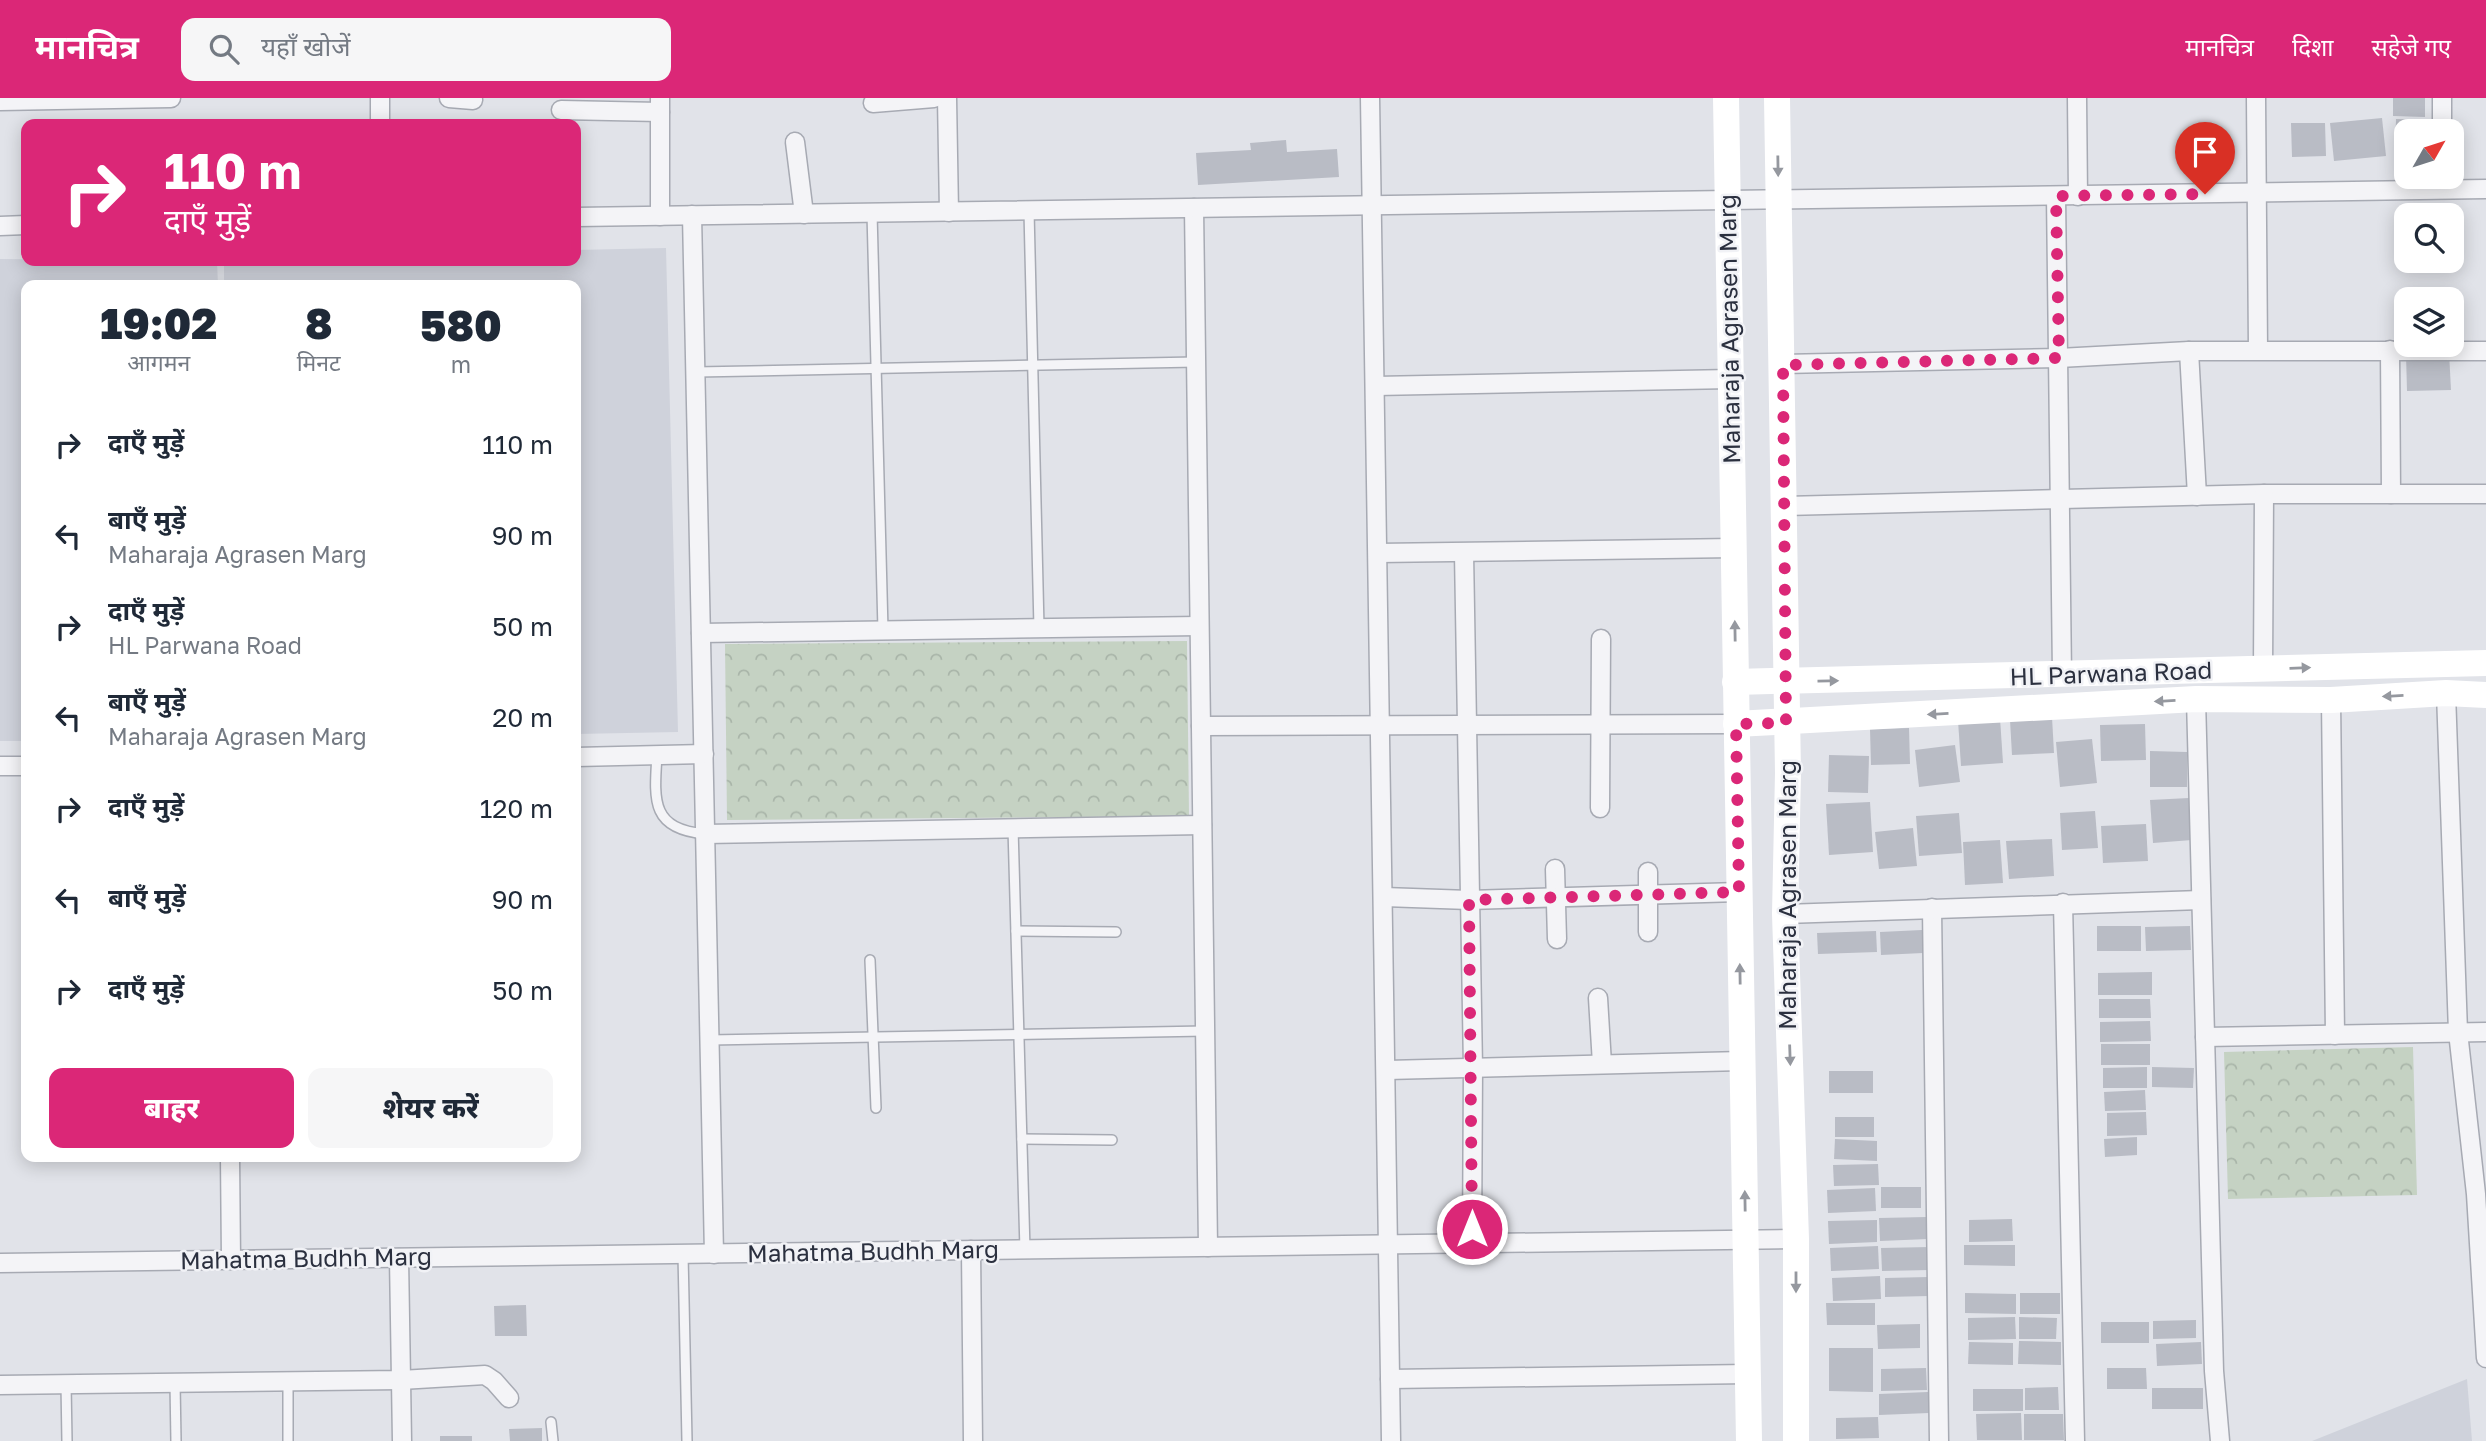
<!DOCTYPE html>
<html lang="hi">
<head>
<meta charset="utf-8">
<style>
	:root { --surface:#fff; --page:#f6f6f7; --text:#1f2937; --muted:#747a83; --accent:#db2777 }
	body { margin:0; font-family:"Golos Text","Noto Sans Devanagari",sans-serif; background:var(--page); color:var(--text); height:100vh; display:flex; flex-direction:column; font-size:26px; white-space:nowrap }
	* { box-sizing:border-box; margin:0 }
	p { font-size:23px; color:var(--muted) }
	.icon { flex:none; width:38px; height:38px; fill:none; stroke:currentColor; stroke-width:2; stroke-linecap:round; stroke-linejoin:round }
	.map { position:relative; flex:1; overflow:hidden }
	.details { position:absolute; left:21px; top:182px; width:560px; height:882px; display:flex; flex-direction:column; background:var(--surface); border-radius:14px; box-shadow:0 4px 18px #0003 }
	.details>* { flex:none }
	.guide { position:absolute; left:21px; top:21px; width:560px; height:147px; border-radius:14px; box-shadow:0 4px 18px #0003; background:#db2777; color:#fff; overflow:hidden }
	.needle { width:46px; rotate:51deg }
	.fabs { position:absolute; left:2394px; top:21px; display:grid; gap:14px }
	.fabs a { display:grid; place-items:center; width:70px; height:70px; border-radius:14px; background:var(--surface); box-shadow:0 4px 18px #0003; font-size:35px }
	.pin { position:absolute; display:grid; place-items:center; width:60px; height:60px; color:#fff; margin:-72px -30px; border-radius:50% 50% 50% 0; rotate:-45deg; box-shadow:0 0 7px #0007 }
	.pin .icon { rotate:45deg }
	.me { position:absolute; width:77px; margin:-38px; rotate:0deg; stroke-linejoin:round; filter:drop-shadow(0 0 5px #0008) }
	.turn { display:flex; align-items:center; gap:24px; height:147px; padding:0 28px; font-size:32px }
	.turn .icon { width:91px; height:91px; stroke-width:2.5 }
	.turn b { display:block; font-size:49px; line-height:60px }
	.eta { display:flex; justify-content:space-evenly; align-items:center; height:119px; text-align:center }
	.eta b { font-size:42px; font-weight:800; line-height:49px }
	.primary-button { display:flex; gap:14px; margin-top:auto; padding:14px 28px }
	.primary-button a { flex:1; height:80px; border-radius:14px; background:var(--accent); color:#fff; font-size:28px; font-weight:800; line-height:80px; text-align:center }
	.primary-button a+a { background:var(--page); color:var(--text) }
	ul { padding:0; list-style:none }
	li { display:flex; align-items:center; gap:21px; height:91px; padding:0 28px }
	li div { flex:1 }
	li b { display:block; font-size:26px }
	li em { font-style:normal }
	header { display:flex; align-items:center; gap:42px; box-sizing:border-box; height:98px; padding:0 35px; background:var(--accent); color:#fff }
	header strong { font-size:33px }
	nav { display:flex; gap:38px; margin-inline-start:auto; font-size:24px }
	.search { width:490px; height:63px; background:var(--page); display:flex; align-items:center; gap:18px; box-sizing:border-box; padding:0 24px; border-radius:14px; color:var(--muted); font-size:26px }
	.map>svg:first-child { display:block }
	.built { fill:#cfd2db }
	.park { fill:url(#park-crowns) }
	.building { fill:#b9bcc5 }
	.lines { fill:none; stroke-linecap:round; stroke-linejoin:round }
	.lane-casing { stroke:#a7aab3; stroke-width:12 }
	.street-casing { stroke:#a7aab3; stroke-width:21 }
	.lane { stroke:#f4f4f7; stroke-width:9 }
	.street { stroke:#f4f4f7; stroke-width:18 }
	.secondary { stroke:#fff; stroke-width:26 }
	.oneway { fill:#95989f }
	.route { stroke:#db2777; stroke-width:12; stroke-dasharray:0 21.6 }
	.labels { text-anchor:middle; stroke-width:5; stroke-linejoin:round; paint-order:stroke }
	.street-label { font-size:24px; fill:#2b303f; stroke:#f1f2f6 }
</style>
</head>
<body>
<header>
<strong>मानचित्र</strong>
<div class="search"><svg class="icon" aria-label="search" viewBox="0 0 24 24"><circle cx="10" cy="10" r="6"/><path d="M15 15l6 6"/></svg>यहाँ खोजें</div>
<nav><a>मानचित्र</a><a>दिशा</a><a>सहेजे गए</a></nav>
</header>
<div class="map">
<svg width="2486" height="1343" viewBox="0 0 2486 1343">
	<defs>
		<pattern id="park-crowns" width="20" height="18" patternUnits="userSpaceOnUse" patternTransform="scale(1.75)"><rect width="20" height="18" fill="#c5d2c3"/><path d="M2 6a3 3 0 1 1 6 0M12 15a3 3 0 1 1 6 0" fill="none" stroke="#a9b5a9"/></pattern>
	</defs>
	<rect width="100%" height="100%" fill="#e1e3e9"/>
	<g class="built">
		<path d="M666 150 678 634 576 636V187H224V163H576V152Z"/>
		<path d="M0 161 217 163 218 187H26V643H0Z"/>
		<path d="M2467 1281 2472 1343H2312Z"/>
	</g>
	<g class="park">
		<path d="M1187 543 1189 718 727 722 725 546Z"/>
		<path d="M2413 949 2417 1097 2228 1101 2224 954Z"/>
	</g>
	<g class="building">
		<path d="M2393 0H2425V19L2393 18Z"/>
		<path d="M2382 20 2386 58 2334 63 2330 25Z"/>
		<path d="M2396 21 2426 22V33H2406V57H2395Z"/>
		<path d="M2291 25H2325L2326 58 2292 59Z"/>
		<path d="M1286 42 1287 54 1337 51 1339 79 1198 87 1196 55 1251 52 1250 45Z"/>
		<path d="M2449 254 2451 292 2407 293 2406 256Z"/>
		<path d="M2052 619 2054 655 2012 657 2010 622Z"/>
		<path d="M2000 620 2003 665 1961 668 1958 622Z"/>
		<path d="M2145 626 2146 662 2101 663 2100 627Z"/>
		<path d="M1909 630 1910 666 1871 667 1870 631Z"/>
		<path d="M2092 641 2097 685 2060 689 2056 644Z"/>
		<path d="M1955 647 1960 684 1919 689 1915 652Z"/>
		<path d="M2150 653 2187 654V689H2150Z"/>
		<path d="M1829 657 1869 658 1868 695 1828 694Z"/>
		<path d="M2189 700 2192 742 2153 745 2150 702Z"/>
		<path d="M1870 704 1873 754 1829 757 1826 706Z"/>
		<path d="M2095 713 2098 750 2062 752 2060 715Z"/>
		<path d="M1959 715 1962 755 1919 758 1916 718Z"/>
		<path d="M2146 726 2148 763 2103 765 2101 728Z"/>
		<path d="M1913 730 1917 768 1879 771 1875 734Z"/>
		<path d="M2052 741 2054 778 2009 781 2006 743Z"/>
		<path d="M2000 742 2003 785 1965 787 1963 744Z"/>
		<rect x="2097" y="828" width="44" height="25"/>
		<path d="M2190 828 2191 852 2146 853 2145 829Z"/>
		<path d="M1922 832 1923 855 1881 857 1880 834Z"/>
		<path d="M1876 833 1877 854 1818 856 1817 835Z"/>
		<path d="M2152 874V897H2098V875Z"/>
		<path d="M2099 901H2150L2151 920H2099Z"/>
		<path d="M2150 923 2151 943 2100 944V924Z"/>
		<rect x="2101" y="946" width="49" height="21"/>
		<path d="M2147 969V990H2103V970Z"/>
		<path d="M2152 969 2194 970 2193 990 2152 989Z"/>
		<rect x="1829" y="973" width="44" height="22"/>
		<path d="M2145 992 2146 1012 2105 1013 2104 994Z"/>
		<path d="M2146 1014 2147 1037 2107 1038V1015Z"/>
		<rect x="1835" y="1019" width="39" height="20"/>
		<path d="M2137 1039V1057L2105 1059 2104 1041Z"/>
		<path d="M1835 1041 1877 1043V1063L1834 1061Z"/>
		<path d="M1878 1066 1879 1087 1834 1088 1833 1067Z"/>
		<rect x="1881" y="1089" width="40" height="21"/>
		<path d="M1875 1090 1876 1113 1828 1115 1827 1092Z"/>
		<path d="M1927 1119 1928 1141 1880 1143 1879 1120Z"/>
		<path d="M2012 1121 2013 1143 1969 1144V1122Z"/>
		<path d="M1877 1122V1144L1829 1146 1828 1123Z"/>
		<path d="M1964 1147H2015V1168L1964 1167Z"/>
		<path d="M1878 1148 1879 1171 1831 1173 1830 1150Z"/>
		<path d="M1930 1149V1172L1882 1173 1881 1150Z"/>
		<path d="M1880 1178 1881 1201 1833 1203 1832 1180Z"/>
		<path d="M1929 1179V1198L1885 1199V1180Z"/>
		<path d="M1965 1195 2016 1196V1216L1965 1215Z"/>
		<rect x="2020" y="1195" width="40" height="21"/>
		<path d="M1826 1205H1875V1227H1827Z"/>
		<path d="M526 1207 527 1238H495L494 1208Z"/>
		<path d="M2015 1219 2016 1241 1968 1242V1220Z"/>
		<path d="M2019 1219 2057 1220 2056 1241H2019Z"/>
		<path d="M2196 1222V1240L2153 1241V1223Z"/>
		<rect x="2101" y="1224" width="48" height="21"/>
		<path d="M1920 1226V1250L1878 1251 1877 1227Z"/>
		<path d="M2019 1243 2061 1244V1267L2018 1266Z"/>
		<path d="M1969 1244 2013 1245V1267L1968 1266Z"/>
		<path d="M2201 1244 2202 1266 2157 1268 2156 1246Z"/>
		<path d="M1829 1250H1873V1294L1829 1293Z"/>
		<path d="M1926 1270 1927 1292 1881 1293V1271Z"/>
		<path d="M2107 1270H2146L2147 1291H2107Z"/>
		<path d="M2058 1289 2059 1312H2025V1290Z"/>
		<rect x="2152" y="1290" width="51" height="21"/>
		<rect x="1973" y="1291" width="50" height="22"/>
		<path d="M1928 1294 1929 1315 1879 1317V1296Z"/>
		<path d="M2021 1315 2022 1342H1977L1976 1316Z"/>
		<path d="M2024 1316H2063L2064 1342H2024Z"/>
		<path d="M1878 1319 1879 1340 1836 1341V1320Z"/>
		<path d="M542 1330V1343H510L509 1331Z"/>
		<rect x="440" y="1338" width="32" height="5"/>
	</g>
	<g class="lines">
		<g class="lane-casing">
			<g id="lane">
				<path d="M1029 113 1039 530"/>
				<path d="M872 115 883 532"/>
				<path d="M696 274 1196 264"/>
				<path d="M657 657C654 703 651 731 705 736"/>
				<path d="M1013 730 1025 1152"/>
				<path d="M1016 833 1116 834"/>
				<path d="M870 862 876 1010"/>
				<path d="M710 942 1205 933"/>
				<path d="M1022 1041 1112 1042"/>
				<path d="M683 1156 687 1343"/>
				<path d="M288 1284V1343"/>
				<path d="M175 1285 176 1343"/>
				<path d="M66 1286 67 1343"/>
				<path d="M551 1324 553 1343"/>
			</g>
		</g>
		<g class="street-casing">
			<g id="street">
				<path d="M380 0V26"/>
				<path d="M449 0 473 2"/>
				<path d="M947 0 949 114"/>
				<path d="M1370 0 1391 1343"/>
				<path d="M2077 0 2078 98"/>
				<path d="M2256 0 2258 252"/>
				<path d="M2442 0V33"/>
				<path d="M0 3 171 0"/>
				<path d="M873 5 934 0"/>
				<path d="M561 12 660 14"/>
				<path d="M795 44 804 116"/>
				<path d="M2056 98 2062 577"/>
				<path d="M1194 110 1208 1149"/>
				<path d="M692 117 714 1156"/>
				<path d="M660 118V0"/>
				<path d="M576 119 2486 91"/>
				<path d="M0 128 26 127"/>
				<path d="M2390 252 2391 396"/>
				<path d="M2189 253 2197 398"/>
				<path d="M1783 266 2059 260 2189 253H2486"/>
				<path d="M1376 288 1731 281"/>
				<path d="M1785 408 2264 396H2486"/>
				<path d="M1378 455 1734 450"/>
				<path d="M1464 455 1473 970 1472 1146"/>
				<path d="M701 535 1199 528"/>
				<path d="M2263 571 2264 396"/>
				<path d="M2446 595 2458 934 2476 1096 2486 1260"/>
				<path d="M2196 601 2214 1273 2220 1343"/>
				<path d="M2331 602 2335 937"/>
				<path d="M1201 628 1736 626"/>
				<path d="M576 659 704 656"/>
				<path d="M0 668H26"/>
				<path d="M1600 710 1601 541"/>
				<path d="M705 736 1202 727"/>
				<path d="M1555 771 1557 841"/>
				<path d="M1648 774V834"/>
				<path d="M1384 799 1469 802 1739 794"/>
				<path d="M2063 805 2075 1343"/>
				<path d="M1932 810 1939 1343"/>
				<path d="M1785 816 2201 802"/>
				<path d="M1598 900 1602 966"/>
				<path d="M2205 939 2486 934"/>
				<path d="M1387 972 1742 963"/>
				<path d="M230 1059 231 1162"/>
				<path d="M971 1152 973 1343"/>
				<path d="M399 1160 402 1343"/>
				<path d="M0 1165 1796 1141"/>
				<path d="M1390 1281 1748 1276"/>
				<path d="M0 1287 401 1282 485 1277 494 1283 509 1300"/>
			</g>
		</g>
		<use href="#lane" class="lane"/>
		<use href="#street" class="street"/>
		<g class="secondary">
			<path d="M1726 0 1749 1343"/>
			<path d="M1777 0 1788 675 1785 816 1796 1141V1343"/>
			<path d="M1735 584 2486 565"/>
			<path d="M1736 626 2196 601 2331 602 2446 595 2486 597"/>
		</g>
	</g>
	<defs><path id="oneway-solid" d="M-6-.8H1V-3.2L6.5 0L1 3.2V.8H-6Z" transform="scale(1.75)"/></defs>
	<g class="oneway">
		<use href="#oneway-solid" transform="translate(1778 68) rotate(89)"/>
		<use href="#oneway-solid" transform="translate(1735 533) rotate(-91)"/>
		<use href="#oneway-solid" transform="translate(2300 570) rotate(-2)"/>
		<use href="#oneway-solid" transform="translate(1828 583) rotate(-1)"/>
		<use href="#oneway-solid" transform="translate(2393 598) rotate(177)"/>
		<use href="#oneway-solid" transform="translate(2165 603) rotate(177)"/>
		<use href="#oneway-solid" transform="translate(1938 616) rotate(177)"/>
		<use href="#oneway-solid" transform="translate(1740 876) rotate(-91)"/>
		<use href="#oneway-solid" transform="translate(1790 957) rotate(88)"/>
		<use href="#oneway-solid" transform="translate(1745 1103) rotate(-91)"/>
		<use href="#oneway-solid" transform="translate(1796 1184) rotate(90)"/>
	</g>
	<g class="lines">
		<path class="route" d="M1472 1131 1469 802 1739 794 1736 626 1786 625 1783 267 2059 260 2056 98 2205 96"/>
	</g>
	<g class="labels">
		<g class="street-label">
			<text transform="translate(1730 231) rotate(-91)" y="8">Maharaja Agrasen Marg</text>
			<text transform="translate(2111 576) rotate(-2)" y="8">HL Parwana Road</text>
			<text transform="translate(1788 797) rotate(-90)" y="8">Maharaja Agrasen Marg</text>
			<text transform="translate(873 1154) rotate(-1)" y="8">Mahatma Budhh Marg</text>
			<text transform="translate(306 1161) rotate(-1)" y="8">Mahatma Budhh Marg</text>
		</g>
	</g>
</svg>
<div class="fabs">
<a><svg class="needle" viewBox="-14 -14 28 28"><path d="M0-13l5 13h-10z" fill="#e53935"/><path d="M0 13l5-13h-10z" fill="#747a83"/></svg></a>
<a><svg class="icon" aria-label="search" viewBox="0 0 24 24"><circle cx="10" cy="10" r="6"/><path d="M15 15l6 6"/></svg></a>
<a><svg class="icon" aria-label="layers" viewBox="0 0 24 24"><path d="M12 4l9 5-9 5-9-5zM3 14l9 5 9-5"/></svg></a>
</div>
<div class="pin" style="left:2205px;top:96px;background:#d93025"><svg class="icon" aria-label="arrive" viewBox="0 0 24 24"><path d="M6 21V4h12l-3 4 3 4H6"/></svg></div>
<svg class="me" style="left:1472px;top:1131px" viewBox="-20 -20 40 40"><circle r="17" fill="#db2777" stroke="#fff" stroke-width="3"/><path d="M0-11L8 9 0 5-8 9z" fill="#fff"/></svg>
<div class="guide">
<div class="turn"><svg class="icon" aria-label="right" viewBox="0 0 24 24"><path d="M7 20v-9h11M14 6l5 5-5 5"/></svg><div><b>110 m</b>दाएँ मुड़ें</div></div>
</div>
<section class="details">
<div class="eta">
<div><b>19:02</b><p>आगमन</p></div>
<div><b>8</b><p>मिनट</p></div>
<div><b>580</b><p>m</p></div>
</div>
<ul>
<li><svg class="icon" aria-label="right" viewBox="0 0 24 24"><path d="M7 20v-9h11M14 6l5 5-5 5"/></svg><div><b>दाएँ मुड़ें</b></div><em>110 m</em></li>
<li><svg class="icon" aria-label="left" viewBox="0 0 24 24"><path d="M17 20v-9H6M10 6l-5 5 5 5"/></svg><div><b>बाएँ मुड़ें</b><p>Maharaja Agrasen Marg</p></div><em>90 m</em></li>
<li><svg class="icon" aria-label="right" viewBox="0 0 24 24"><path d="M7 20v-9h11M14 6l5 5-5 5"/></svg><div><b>दाएँ मुड़ें</b><p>HL Parwana Road</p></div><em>50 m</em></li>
<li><svg class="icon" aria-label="left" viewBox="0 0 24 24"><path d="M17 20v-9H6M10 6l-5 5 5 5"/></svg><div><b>बाएँ मुड़ें</b><p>Maharaja Agrasen Marg</p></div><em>20 m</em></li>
<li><svg class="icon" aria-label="right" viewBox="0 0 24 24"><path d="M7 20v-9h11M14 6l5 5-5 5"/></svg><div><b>दाएँ मुड़ें</b></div><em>120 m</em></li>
<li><svg class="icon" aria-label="left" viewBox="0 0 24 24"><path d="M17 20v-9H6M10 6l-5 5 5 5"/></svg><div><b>बाएँ मुड़ें</b></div><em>90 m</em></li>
<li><svg class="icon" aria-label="right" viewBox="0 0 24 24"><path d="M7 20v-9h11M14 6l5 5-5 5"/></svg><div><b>दाएँ मुड़ें</b></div><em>50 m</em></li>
</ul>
<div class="primary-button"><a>बाहर</a><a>शेयर करें</a></div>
</section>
</div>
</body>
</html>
